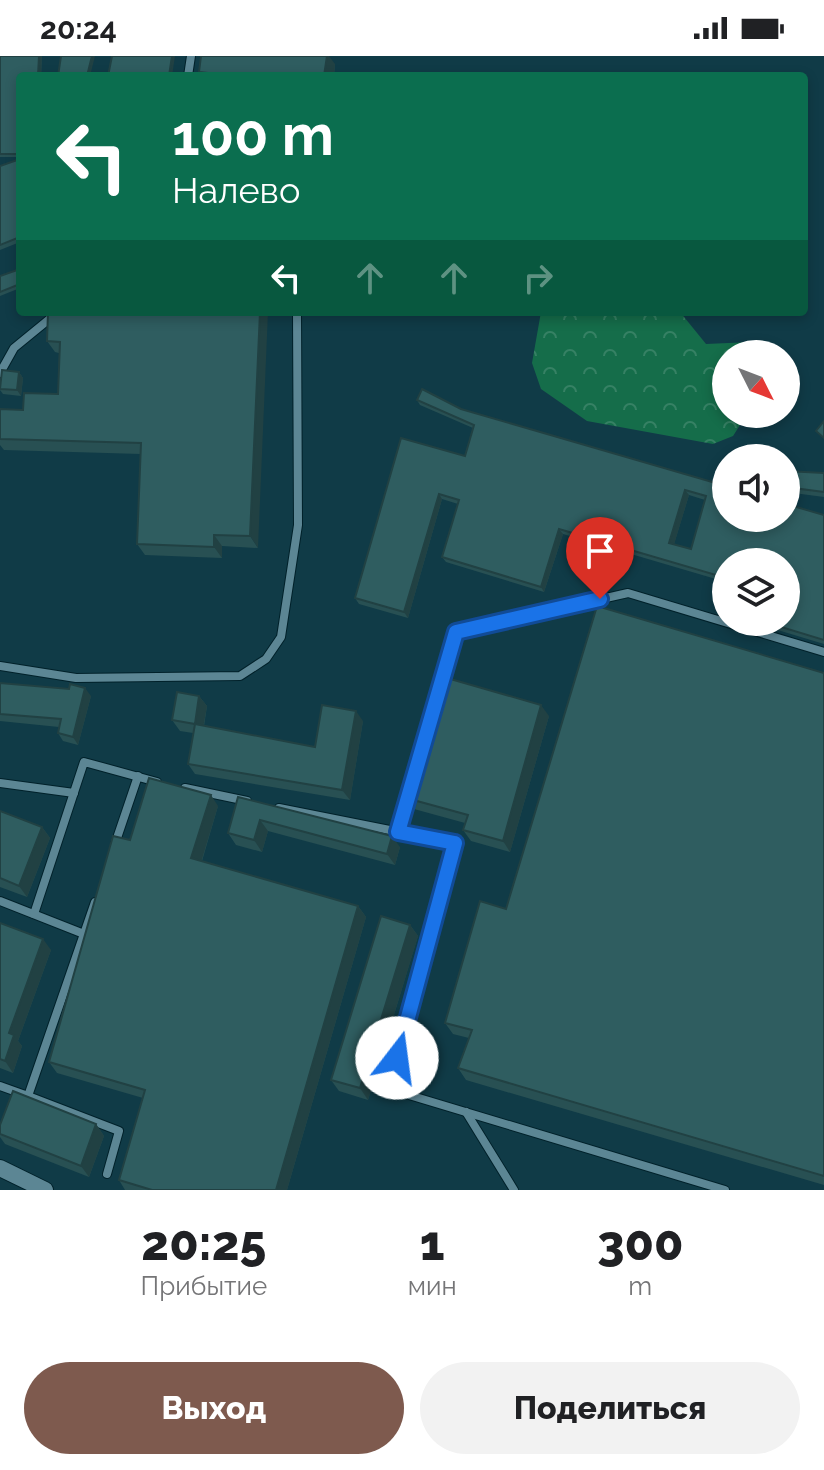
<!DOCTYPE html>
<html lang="ru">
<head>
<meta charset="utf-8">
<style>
	:root { --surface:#fff; --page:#f2f2f2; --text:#202124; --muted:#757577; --accent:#7e5a4e }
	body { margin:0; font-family:Raleway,sans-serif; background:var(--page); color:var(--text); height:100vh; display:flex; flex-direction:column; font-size:30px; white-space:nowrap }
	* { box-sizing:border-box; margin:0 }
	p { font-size:26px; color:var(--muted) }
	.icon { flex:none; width:44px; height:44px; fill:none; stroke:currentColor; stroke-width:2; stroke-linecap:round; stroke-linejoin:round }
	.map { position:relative; height:1134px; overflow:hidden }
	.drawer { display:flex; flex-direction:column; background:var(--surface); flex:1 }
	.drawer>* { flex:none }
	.banner { position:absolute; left:16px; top:16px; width:792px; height:244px; border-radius:8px; box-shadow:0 4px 12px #0003; background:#0b6e4f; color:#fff; overflow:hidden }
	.needle { width:52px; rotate:132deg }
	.tools { position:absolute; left:712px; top:284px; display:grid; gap:16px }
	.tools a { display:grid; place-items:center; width:88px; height:88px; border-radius:50%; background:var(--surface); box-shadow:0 4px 12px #0003; font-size:40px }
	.pin { position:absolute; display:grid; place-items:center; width:68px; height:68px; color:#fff; margin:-82px -34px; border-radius:50% 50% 50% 0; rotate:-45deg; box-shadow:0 0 8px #0007 }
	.pin .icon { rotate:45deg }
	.me { position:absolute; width:88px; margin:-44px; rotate:15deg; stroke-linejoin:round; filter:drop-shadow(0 0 6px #0008) }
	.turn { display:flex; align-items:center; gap:28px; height:168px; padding:0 24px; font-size:36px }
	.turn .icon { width:104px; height:104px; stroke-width:2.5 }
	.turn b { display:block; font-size:56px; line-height:68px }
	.lanes { display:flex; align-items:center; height:76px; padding:0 24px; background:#0003; justify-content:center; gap:40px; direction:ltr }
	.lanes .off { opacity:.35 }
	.eta { display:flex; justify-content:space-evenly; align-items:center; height:136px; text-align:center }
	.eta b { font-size:48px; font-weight:800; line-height:56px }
	.primary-button { display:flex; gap:16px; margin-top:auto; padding:16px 24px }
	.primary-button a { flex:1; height:92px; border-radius:48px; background:var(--accent); color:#fff; font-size:32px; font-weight:800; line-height:92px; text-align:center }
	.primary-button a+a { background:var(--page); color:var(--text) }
	.status { display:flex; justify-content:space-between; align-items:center; height:56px; padding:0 40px; background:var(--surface); direction:ltr }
	.status svg { height:22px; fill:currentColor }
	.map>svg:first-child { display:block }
	.forest { fill:url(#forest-crowns) }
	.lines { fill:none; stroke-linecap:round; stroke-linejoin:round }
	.service-casing { stroke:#01212a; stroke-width:10 }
	.tertiary-casing { stroke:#01212a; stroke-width:18 }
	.service { stroke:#5c8694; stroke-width:8 }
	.tertiary { stroke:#5c8694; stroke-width:16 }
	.wall { fill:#285053; fill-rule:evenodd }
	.shaded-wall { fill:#214143 }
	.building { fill:#2f5d60; stroke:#214143; stroke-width:2; fill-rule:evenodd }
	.route-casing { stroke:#114b97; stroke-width:20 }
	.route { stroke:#1a73e8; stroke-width:14 }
</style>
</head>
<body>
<div class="status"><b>20:24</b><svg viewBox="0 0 49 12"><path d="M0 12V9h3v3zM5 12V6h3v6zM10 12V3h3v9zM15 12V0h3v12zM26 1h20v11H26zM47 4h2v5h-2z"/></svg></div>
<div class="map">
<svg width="824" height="1134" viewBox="0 0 824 1134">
	<defs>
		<pattern id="forest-crowns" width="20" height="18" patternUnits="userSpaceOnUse" patternTransform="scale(2)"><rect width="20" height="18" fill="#156d4a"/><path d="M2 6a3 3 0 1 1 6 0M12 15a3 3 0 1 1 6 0" fill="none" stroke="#368164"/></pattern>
	</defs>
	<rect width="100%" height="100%" fill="#103b47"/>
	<path class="forest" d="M541 256H680L706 288 752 286 758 298H726V358H747L733 380 713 388 587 365 541 333 532 307Z"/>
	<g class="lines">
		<g class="service-casing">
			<g id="service">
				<path d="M188 20 191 0"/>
				<path d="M0 317 14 292 58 256"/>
				<path d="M0 610 76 622 240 620 266 603 281 581 298 469 297 256"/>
				<path d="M441 629 456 576 628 537 824 596"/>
				<path d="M0 727 74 737"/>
				<path d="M185 732 247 745"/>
				<path d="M279 752 455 787 389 1033 725 1134"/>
				<path d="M398 776 410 734"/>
				<path d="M115 788 138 720"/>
				<path d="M0 845 84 878"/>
				<path d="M95 846 28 1040 119 1075 107 1118"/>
				<path d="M34 858 84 706 157 726"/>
				<path d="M0 1030 28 1040"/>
				<path d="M466 1056 514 1134"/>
			</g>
		</g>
		<g class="tertiary-casing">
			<path id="tertiary" d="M0 1112 45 1134"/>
		</g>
		<use href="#service" class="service"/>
		<use href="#tertiary" class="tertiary"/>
	</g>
	<g class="wall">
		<path d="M0 0H42L41 20H20V101H0Z"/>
		<path d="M335 8 334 20H202L199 16Z"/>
		<path d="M20 103V186L0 194V110Z"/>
		<path d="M20 213V232L0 240V220Z"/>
		<path d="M107 257 258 492 222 490V502L145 499 137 488 141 398 4 394 0 389V353L23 354 58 338 59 297 55 296 47 285Z"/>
		<path d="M19 316 23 322 21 340 3 338 0 334V326Z"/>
		<path d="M417 344 461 353 824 459V588L771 572 768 567 786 506H726V526L563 478 544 536 446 506 442 501 458 448 442 443 408 562 359 548 355 542 465 400 473 372 420 349ZM689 439 705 444 691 493 674 488Z"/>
		<path d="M786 415 824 417V441L786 436Z"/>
		<path d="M824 617V1129L466 1024 458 1012 469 982 453 978 445 967 506 853Z"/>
		<path d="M0 627 91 640 78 689 63 685 58 677 59 671 0 665Z"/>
		<path d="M199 640 207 650 204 670 315 691 363 665 350 744 195 718 188 708 193 677 180 675 172 664Z"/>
		<path d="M549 660 510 796 471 785 463 774 465 767 414 753 406 742Z"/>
		<path d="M238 741 400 791 395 809 268 775 262 796 236 789 228 777Z"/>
		<path d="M218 750 202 805 358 850 366 861 287 1134H125L119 1124 143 1042 57 1017 49 1006Z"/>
		<path d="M0 755 42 771 50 782 27 841 0 831Z"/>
		<path d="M0 867 51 894 18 985 22 990 13 1017 0 1012Z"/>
		<path d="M410 869 418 880 368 1044 339 1035 331 1024Z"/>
		<path d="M96 1068 104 1080 89 1121 5 1088 0 1081V1069Z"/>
	</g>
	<g class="shaded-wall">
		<path d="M39 0H42L41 20H38Z"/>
		<path d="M92 0H95L90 20H87Z"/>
		<path d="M172 0H175L172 20H169Z"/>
		<path d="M327 0H329L335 8 334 20H324Z"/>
		<path d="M260 256H268L258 492 250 480Z"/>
		<path d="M19 316 23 322 21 340 17 334Z"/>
		<path d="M685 434 689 439 673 492 669 487Z"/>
		<path d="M439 438 442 443 408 562 404 556Z"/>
		<path d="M559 473 563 478 544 536 541 531Z"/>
		<path d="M214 479 222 490V502L214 491Z"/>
		<path d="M85 632 91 640 78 689 73 681Z"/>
		<path d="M199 640 207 650 202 678 195 668Z"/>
		<path d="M541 649 549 660 510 796 503 785Z"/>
		<path d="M356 655 363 665 350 744 342 734Z"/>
		<path d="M211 739 218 750 199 813 191 802Z"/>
		<path d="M260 764 268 775 262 796 254 784Z"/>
		<path d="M42 771 50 782 27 841 19 830Z"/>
		<path d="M392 780 400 791 395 809 387 798Z"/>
		<path d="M358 850 366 861 287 1134H276Z"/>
		<path d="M410 869 418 880 368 1044 360 1032Z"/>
		<path d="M43 883 51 894 18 985 22 990 13 1017 5 1005 9 977Z"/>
		<path d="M96 1068 104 1080 89 1121 81 1110Z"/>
	</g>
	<g class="building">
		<path d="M0 0H39L38 20H20V98H0Z"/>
		<path d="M61 0H92L87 20H58Z"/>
		<path d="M112 0H172L169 20H108Z"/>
		<path d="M201 0H327L324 20H235L199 16Z"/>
		<path d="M20 103V181L0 189V110Z"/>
		<path d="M20 213V228L0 236V220Z"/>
		<path d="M48 256H260L250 480 214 479V491L137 488 141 387 0 383V353L23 354 24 337 58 338 60 286 47 285Z"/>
		<path d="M2 314 19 316 17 334 0 333Z"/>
		<path d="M422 333 461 353 726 430V462H786V448L824 459V584L768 567V566H786V506H726V522L559 473 541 531 442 501 459 444 439 438 404 556 355 542 401 382 465 400 474 369 417 344ZM685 434 706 440 691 493 669 487Z"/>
		<path d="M824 365V382L816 375Z"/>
		<path d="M786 415 824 417V436L786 431Z"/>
		<path d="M597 550 824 617V1120L458 1012 472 974 445 967 480 845 506 853Z"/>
		<path d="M440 620 541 649 503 785 463 774 468 759 406 742Z"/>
		<path d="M0 627 69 633 70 628 85 632 73 681 58 677 61 663 0 658Z"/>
		<path d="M177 636 199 640 195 668 172 664Z"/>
		<path d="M322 649 356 655 342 734 188 708 195 668 315 691Z"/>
		<path d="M149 722 211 739 191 802 358 850 276 1134H152L119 1124 145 1034 49 1006 113 780 130 784Z"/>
		<path d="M238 741 392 780 387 798 260 764 254 784 228 777Z"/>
		<path d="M0 755 42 771 19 830 0 822Z"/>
		<path d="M381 860 410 869 360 1032 331 1024Z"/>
		<path d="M0 867 43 883 9 977 14 979 5 1005 0 1003Z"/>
		<path d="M13 1035 96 1068 81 1110 0 1078V1069Z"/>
	</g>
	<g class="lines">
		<g class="route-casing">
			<path id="route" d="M397 1002 455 787 398 776 456 576 600 543"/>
		</g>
		<use href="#route" class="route"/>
	</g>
</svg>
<div class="tools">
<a><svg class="needle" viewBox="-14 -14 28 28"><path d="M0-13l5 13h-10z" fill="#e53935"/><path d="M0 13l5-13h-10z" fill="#757577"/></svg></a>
<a><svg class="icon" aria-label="sound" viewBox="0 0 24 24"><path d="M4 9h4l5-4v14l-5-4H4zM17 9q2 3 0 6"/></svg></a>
<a><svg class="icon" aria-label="layers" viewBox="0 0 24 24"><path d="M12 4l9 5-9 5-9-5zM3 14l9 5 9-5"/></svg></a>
</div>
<div class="pin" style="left:600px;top:543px;background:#d93025"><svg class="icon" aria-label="arrive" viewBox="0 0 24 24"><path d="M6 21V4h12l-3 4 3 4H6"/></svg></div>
<svg class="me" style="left:397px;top:1002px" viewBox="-20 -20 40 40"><circle r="19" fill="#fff"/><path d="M0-13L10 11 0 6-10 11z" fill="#1a73e8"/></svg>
<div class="banner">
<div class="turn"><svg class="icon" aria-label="left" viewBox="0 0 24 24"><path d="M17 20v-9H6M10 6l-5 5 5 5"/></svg><div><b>100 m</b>Налево</div></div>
<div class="lanes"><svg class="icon" aria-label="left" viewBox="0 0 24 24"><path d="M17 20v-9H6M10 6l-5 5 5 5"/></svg><svg class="icon off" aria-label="ahead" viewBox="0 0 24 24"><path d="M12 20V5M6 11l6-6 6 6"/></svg><svg class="icon off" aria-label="ahead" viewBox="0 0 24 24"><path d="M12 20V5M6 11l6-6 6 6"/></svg><svg class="icon off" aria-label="right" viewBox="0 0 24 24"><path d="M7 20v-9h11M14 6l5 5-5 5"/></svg></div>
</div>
</div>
<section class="drawer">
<div class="eta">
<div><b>20:25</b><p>Прибытие</p></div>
<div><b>1</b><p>мин</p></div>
<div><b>300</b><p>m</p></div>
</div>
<div class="primary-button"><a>Выход</a><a>Поделиться</a></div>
</section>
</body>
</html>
